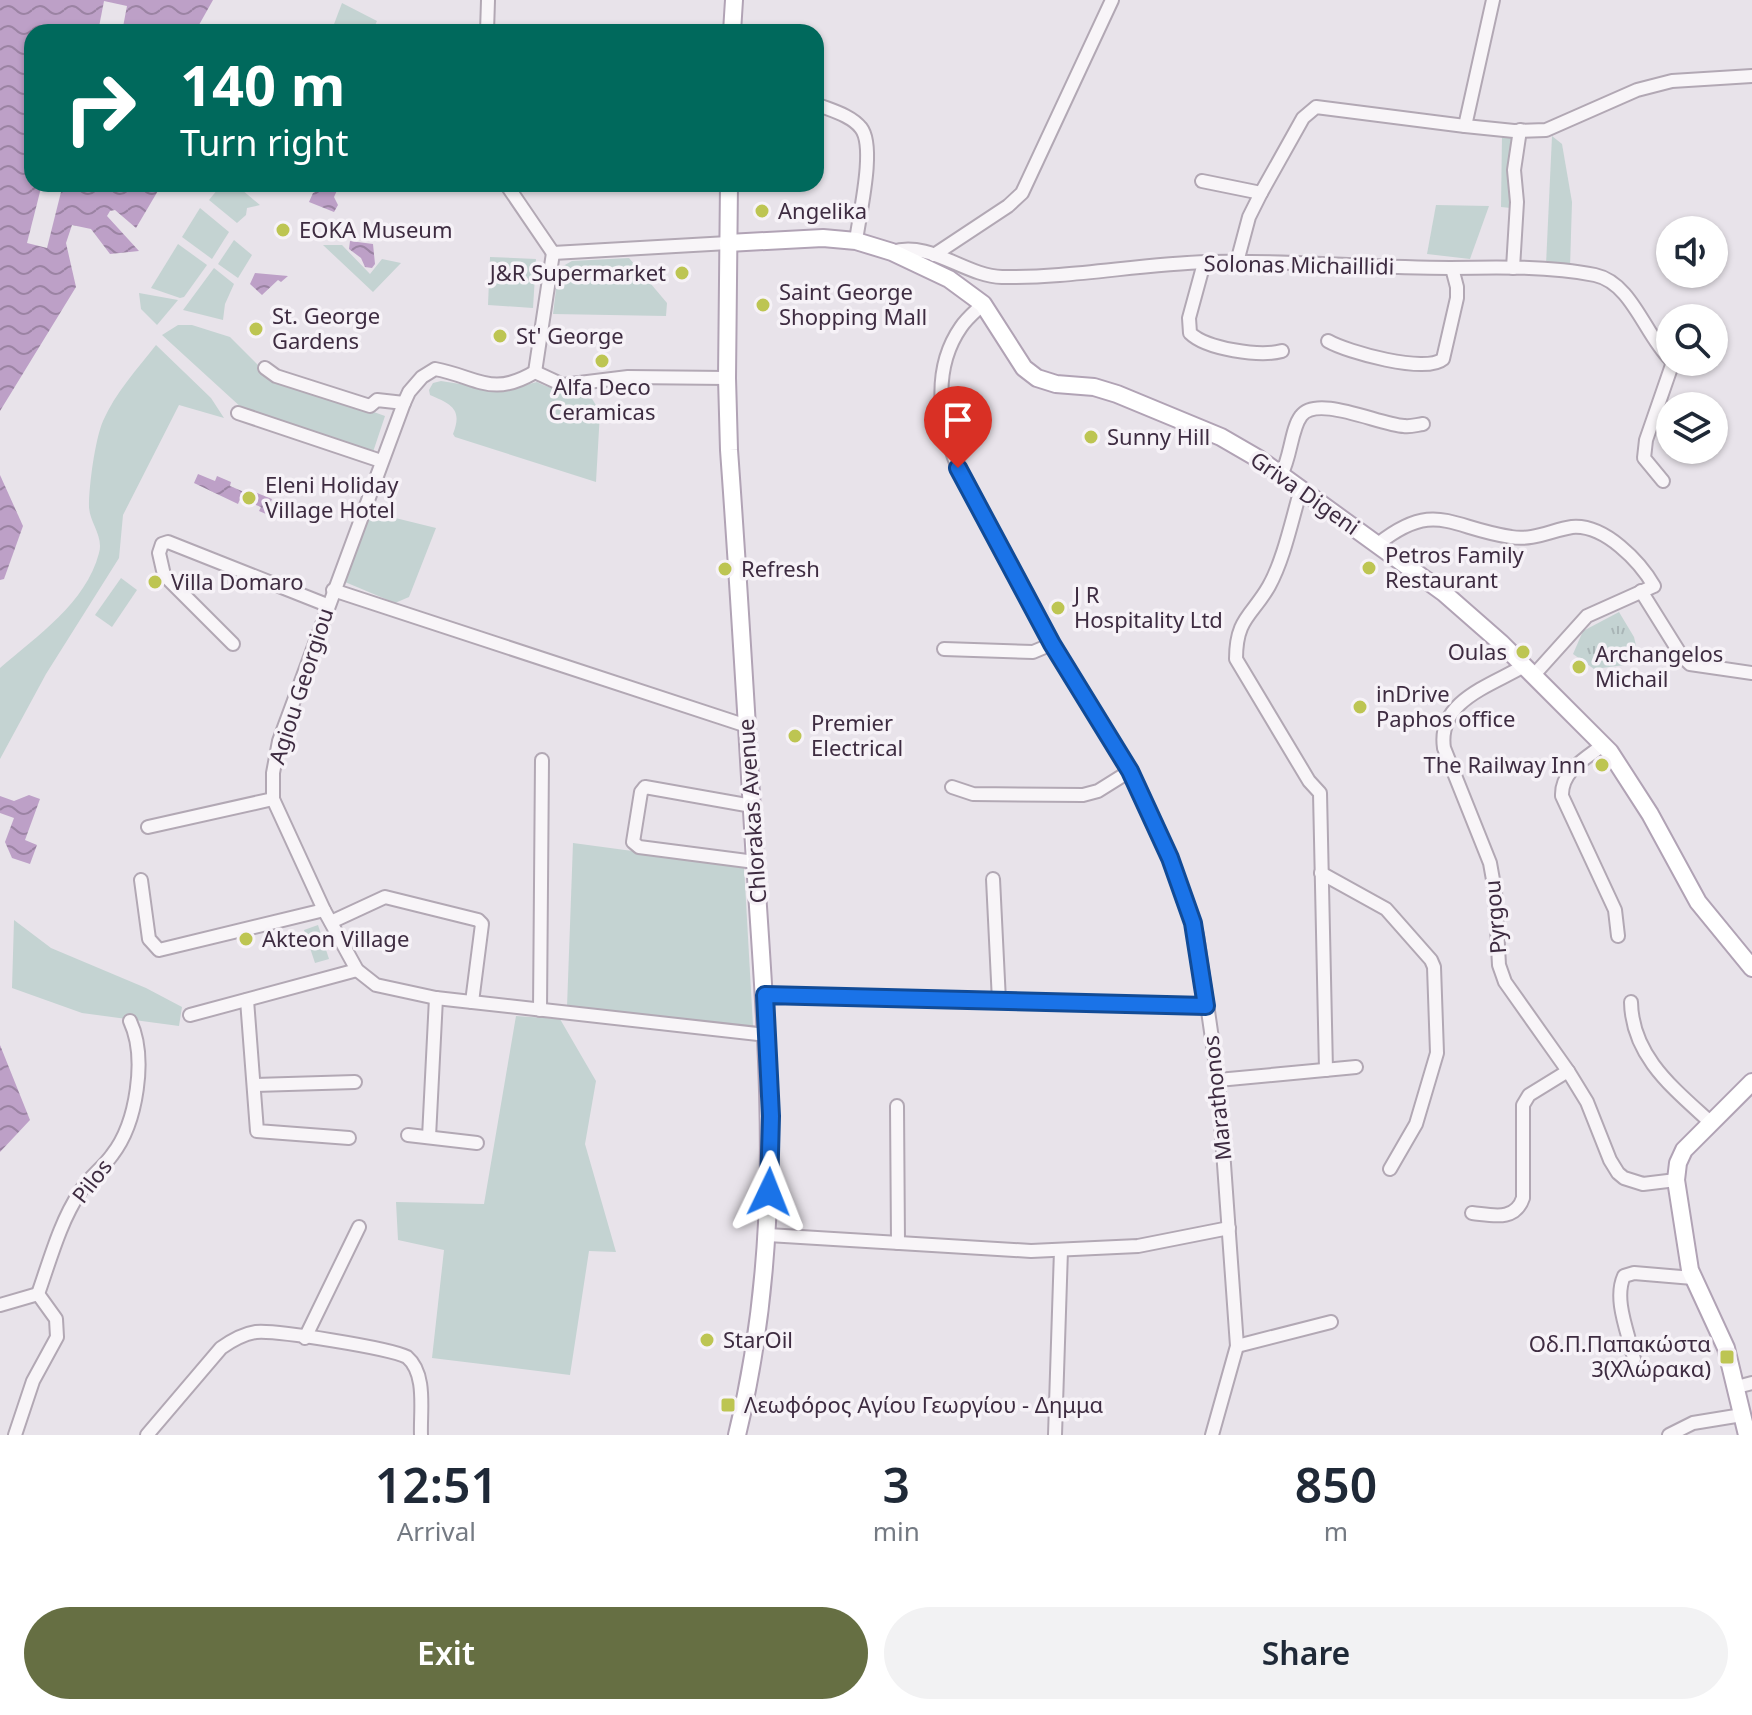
<!DOCTYPE html>
<html lang="en">
<head>
<meta charset="utf-8">
<style>
	:root { --surface:#fff; --page:#f2f2f3; --text:#1f2937; --muted:#747a83; --accent:#666f43 }
	body { margin:0; font-family:"Noto Sans",sans-serif; background:var(--page); color:var(--text); height:100vh; display:flex; flex-direction:column; font-size:30px; white-space:nowrap }
	* { box-sizing:border-box; margin:0 }
	p { font-size:26px; color:var(--muted) }
	.icon { flex:none; width:44px; height:44px; fill:none; stroke:currentColor; stroke-width:2; stroke-linecap:round; stroke-linejoin:round }
	.map { position:relative; height:1435px; overflow:hidden }
	.details { display:flex; flex-direction:column; background:var(--surface); flex:1 }
	.details>* { flex:none }
	.hud { position:absolute; left:24px; top:24px; width:800px; height:168px; border-radius:24px; box-shadow:0 2px 6px #0004; background:#00695c; color:#fff; overflow:hidden }
	.buttons { position:absolute; left:1656px; top:216px; display:grid; gap:16px }
	.buttons a { display:grid; place-items:center; width:72px; height:72px; border-radius:50%; background:var(--surface); box-shadow:0 2px 6px #0004; font-size:40px }
	.pin { position:absolute; display:grid; place-items:center; width:68px; height:68px; color:#fff; margin:-82px -34px; border-radius:50% 50% 50% 0; rotate:-45deg; box-shadow:0 0 8px #0007 }
	.pin .icon { rotate:45deg }
	.me { position:absolute; width:88px; margin:-44px; rotate:2deg; stroke-linejoin:round; filter:drop-shadow(0 0 6px #0008) }
	.turn { display:flex; align-items:center; gap:28px; height:168px; padding:0 24px; font-size:36px }
	.turn .icon { width:104px; height:104px; stroke-width:2.5 }
	.turn b { display:block; font-size:56px; line-height:68px }
	.eta { display:flex; justify-content:space-evenly; align-items:center; height:136px; text-align:center }
	.eta b { font-size:48px; font-weight:600; line-height:56px }
	.action { display:flex; gap:16px; margin-top:auto; padding:16px 24px }
	.action a { flex:1; height:92px; border-radius:48px; background:var(--accent); color:#fff; font-size:32px; font-weight:600; line-height:92px; text-align:center }
	.action a+a { background:var(--page); color:var(--text) }
	.map>svg:first-child { display:block }
	.grass { fill:#c4d3d2 }
	.park { fill:url(#park-tufts) }
	.water { fill:url(#water-waves) }
	.pier { fill:#e8e3ea }
	.lines { fill:none; stroke-linecap:round; stroke-linejoin:round }
	.minor-casing { stroke:#b2a8b4; stroke-width:16 }
	.major-casing { stroke:#b1a3b5; stroke-width:20 }
	.minor { stroke:#f8f5f8; stroke-width:12 }
	.major { stroke:#fff; stroke-width:16 }
	.route-casing { stroke:#114b97; stroke-width:20 }
	.route { stroke:#1a73e8; stroke-width:14 }
	.poi-dot { fill:#bdc552; stroke:#f6f2f7; stroke-width:3 }
	.labels { text-anchor:middle; stroke-width:7; stroke-linejoin:round; paint-order:stroke }
	.poi-label { font-size:22px; fill:#3e2c41; stroke:#f6f2f7; text-anchor:start }
	.street-label { font-size:22px; fill:#3e2c41; stroke:#f6f2f7 }
</style>
</head>
<body>
<div class="map">
<svg width="1752" height="1435" viewBox="0 0 1752 1435">
	<defs>
		<pattern id="park-tufts" width="24" height="20" patternUnits="userSpaceOnUse" patternTransform="scale(2)"><rect width="24" height="20" fill="#c4d3d2"/><path d="M3 7l-1-3M5 7V3M7 7l1-3M15 17l-1-3M17 17v-4M19 17l1-3" fill="none" stroke="#a9b5b6"/></pattern>
		<pattern id="water-waves" width="16" height="10" patternUnits="userSpaceOnUse" patternTransform="scale(2)"><rect width="16" height="10" fill="#bda0c7"/><path d="M0 5q4-4 8 0t8 0" fill="none" stroke="#9b83a3"/></pattern>
	</defs>
	<rect width="100%" height="100%" fill="#e8e3ea"/>
	<g class="grass">
		<path d="M342 3 377 21 372 32H331Z"/>
		<path d="M1502 134 1514 136 1511 208 1501 207Z"/>
		<path d="M1552 136 1562 144 1572 202 1570 268 1546 265Z"/>
		<path d="M222 184H235L260 205 247 208 246 215 237 223 209 200Z"/>
		<path d="M1436 205 1489 206 1470 259 1427 254Z"/>
		<path d="M200 208 229 232 212 259 182 237Z"/>
		<path d="M234 240 252 255 238 278 218 264Z"/>
		<path d="M178 244 207 265 184 297 180 298 151 288Z"/>
		<path d="M323 245H342L370 274 382 259 401 263 373 292Z"/>
		<path d="M490 257 536 259 533 308 488 305Z"/>
		<path d="M629 258 667 303 666 316 553 314 557 281 563 266 572 261Z"/>
		<path d="M214 268 234 284 225 304 223 320 183 310Z"/>
		<path d="M139 293 178 300 157 325 141 309Z"/>
		<path d="M178 325H192L230 337 267 374 385 416 373 452 243 409 162 335Z"/>
		<path d="M156 345 211 398 224 418 179 405 123 515 119 558 46 674 0 759V668C37 636 86 603 99 553 104 536 89 522 89 506 89 485 95 440 103 421 115 393 138 368 156 345Z"/>
		<path d="M441 381 492 389 513 388 537 382C555 392 572 390 591 397L600 412 596 482 455 437 453 434C463 409 451 404 430 395L429 390 433 383Z"/>
		<path d="M371 512 436 528 409 597 395 603 345 582 347 570Z"/>
		<path d="M121 578 137 590 112 627 95 615Z"/>
		<path d="M573 843 744 866 753 1026 567 1007Z"/>
		<path d="M14 920 51 948 146 988 182 1007 179 1026 82 1013 12 988Z"/>
		<path d="M318 925 329 959 315 963 304 930Z"/>
		<path d="M516 1016 560 1019 596 1081 585 1144 616 1252 589 1251 570 1375 432 1358 444 1250 398 1240 396 1202 484 1204Z"/>
	</g>
	<path class="park" d="M1619 612 1634 637 1640 663 1594 669 1573 654 1583 631Z"/>
	<g class="water">
		<path d="M0 0H213L195 32H32V184H162L136 228 115 210 110 211 107 216 139 251 110 254 91 229 72 225 66 243 76 287 0 411Z"/>
		<path d="M317 184H340L334 197 338 205 334 212 309 202 313 193 319 190Z"/>
		<path d="M350 241 373 244 375 264 372 268 365 267 361 258 349 249Z"/>
		<path d="M255 273 288 276 281 282 278 280 262 295 250 284Z"/>
		<path d="M198 474 215 481 217 476 231 482 230 486 244 492 247 489 272 499 266 514 259 511 261 507 240 499 238 504 194 483Z"/>
		<path d="M0 475 23 526 4 579 0 580Z"/>
		<path d="M29 795 40 799 25 840 37 845 30 864 12 858 5 842 14 818 0 813V796L14 801Z"/>
		<path d="M0 1045 30 1120 0 1152Z"/>
	</g>
	<g class="pier">
		<path d="M104 1 127 6 122 32H98Z"/>
		<path d="M42 184H63L47 248 27 243Z"/>
	</g>
	<g class="lines">
		<g class="minor-casing">
			<g id="minor">
				<path d="M1493 0 1465 126 1514 131 1546 130 1637 90 1672 81 1752 76"/>
				<path d="M487 32 488 0"/>
				<path d="M816 104C830 110 851 115 861 128 876 147 859 216 856 241"/>
				<path d="M1202 181 1261 193 1249 217 1237 262"/>
				<path d="M506 184 553 253"/>
				<path d="M1261 193 1303 118 1316 107 1465 126"/>
				<path d="M892 252C930 240 965 276 1002 277 1071 278 1139 264 1208 262 1289 260 1369 268 1450 268 1495 267 1551 266 1595 275 1632 283 1645 335 1670 359"/>
				<path d="M553 253 728 243"/>
				<path d="M934 255 1008 206 1022 193 1112 0"/>
				<path d="M1204 263 1189 318 1190 333C1206 349 1260 357 1282 351"/>
				<path d="M1513 268 1517 202 1514 170 1520 130"/>
				<path d="M983 304C976 311 967 318 961 327 931 370 940 424 958 468L1052 644 1130 771 1170 858 1197 935 1218 1080 1237 1346 1212 1435"/>
				<path d="M1328 341C1347 352 1426 374 1443 359L1457 298V287L1452 268"/>
				<path d="M265 368 276 376 370 406 377 400 404 403"/>
				<path d="M535 372C491 398 478 377 435 369L422 377 409 392 404 403 279 741 273 773V799L324 910 357 970 376 985 436 998 767 1035"/>
				<path d="M535 372 563 385 628 377 727 378"/>
				<path d="M535 372 553 253"/>
				<path d="M238 413 381 461"/>
				<path d="M1281 475C1291 457 1291 429 1301 416 1317 394 1380 425 1404 426 1410 427 1416 425 1423 424"/>
				<path d="M1663 481 1644 458 1646 440 1673 362"/>
				<path d="M1301 489C1292 519 1284 559 1269 586 1252 616 1236 618 1236 659L1309 781 1320 793 1326 1070"/>
				<path d="M1378 544C1435 499 1450 528 1511 537 1533 541 1552 530 1572 527 1605 524 1640 562 1654 586L1587 616 1533 676"/>
				<path d="M333 590 747 726"/>
				<path d="M1641 591 1681 655 1690 664 1752 673"/>
				<path d="M233 644 164 575 159 553 162 544 168 542 327 605"/>
				<path d="M944 649 1033 652 1052 644"/>
				<path d="M1524 666C1490 686 1437 701 1444 748L1490 863 1495 891 1499 965 1505 982 1568 1071 1587 1102 1610 1160 1618 1173 1624 1178 1643 1184 1676 1180"/>
				<path d="M1603 745C1585 759 1561 771 1562 796L1615 910 1618 936"/>
				<path d="M952 787 973 794 1083 795 1098 791 1130 771"/>
				<path d="M752 806 645 787 641 792 633 842 639 847 755 862"/>
				<path d="M148 827 273 799"/>
				<path d="M1321 873 1386 909 1431 960 1434 967 1437 1053 1416 1124 1390 1169"/>
				<path d="M993 879 999 1001"/>
				<path d="M141 880 149 939 159 950 324 910"/>
				<path d="M331 922 385 897 478 920 482 924 472 1002"/>
				<path d="M765 995 1206 1006"/>
				<path d="M247 1000 257 1131 349 1138"/>
				<path d="M1631 1002C1632 1056 1673 1088 1710 1122"/>
				<path d="M540 1010 542 760"/>
				<path d="M190 1015 357 970"/>
				<path d="M1218 1080 1356 1067"/>
				<path d="M255 1085 355 1082"/>
				<path d="M897 1106 898 1243"/>
				<path d="M408 1135 477 1143"/>
				<path d="M429 1137 436 998"/>
				<path d="M1472 1213C1492 1215 1515 1222 1523 1198V1105L1529 1095 1568 1071"/>
				<path d="M768 1235 1031 1251 1138 1246 1229 1228"/>
				<path d="M38 1294C50 1260 60 1222 80 1192 88 1178 103 1168 112 1155 137 1123 147 1057 130 1021"/>
				<path d="M0 1305 38 1294 56 1319 57 1337 33 1381 15 1435"/>
				<path d="M305 1338 359 1227"/>
				<path d="M1237 1346 1331 1322"/>
				<path d="M1634 1359C1629 1334 1613 1300 1624 1276L1634 1273 1693 1278"/>
				<path d="M1737 1387 1752 1383"/>
				<path d="M147 1435 221 1348C231 1341 243 1334 256 1332 276 1330 389 1348 407 1357 427 1374 420 1411 421 1435"/>
				<path d="M1055 1435 1061 1250"/>
				<path d="M1669 1435 1693 1423 1742 1415"/>
			</g>
		</g>
		<g class="major-casing">
			<g id="major">
				<path d="M732 32 734 0"/>
				<path d="M729 184 727 378 729 450C739 587 747 725 755 862 768 1060 785 1239 737 1435"/>
				<path d="M728 243 823 238 856 241 892 252 949 279 983 304 1024 368 1037 378 1056 384 1094 387 1117 394 1221 437 1259 459 1444 593 1501 643 1610 752 1650 814 1698 902 1752 968"/>
				<path d="M1747 1435 1726 1348 1690 1270 1676 1180 1678 1163 1684 1150 1752 1082"/>
			</g>
		</g>
		<use href="#minor" class="minor"/>
		<use href="#major" class="major"/>
	</g>
	<g class="lines">
		<g class="route-casing">
			<path id="route" d="M769 1192 771 1116 765 995 1206 1006 1193 923 1170 858 1130 771 1052 644 958 468"/>
		</g>
		<use href="#route" class="route"/>
	</g>
	<g class="poi-dot">
		<circle cx="762" cy="211" r="8"/>
		<circle cx="283" cy="230" r="8"/>
		<circle cx="682" cy="273" r="8"/>
		<circle cx="763" cy="305" r="8"/>
		<circle cx="256" cy="329" r="8"/>
		<circle cx="500" cy="336" r="8"/>
		<circle cx="602" cy="361" r="8"/>
		<circle cx="1091" cy="437" r="8"/>
		<circle cx="249" cy="498" r="8"/>
		<circle cx="1369" cy="568" r="8"/>
		<circle cx="725" cy="569" r="8"/>
		<circle cx="155" cy="582" r="8"/>
		<circle cx="1058" cy="608" r="8"/>
		<circle cx="1523" cy="652" r="8"/>
		<circle cx="1579" cy="667" r="8"/>
		<circle cx="1360" cy="707" r="8"/>
		<circle cx="795" cy="736" r="8"/>
		<circle cx="1602" cy="765" r="8"/>
		<circle cx="246" cy="939" r="8"/>
		<circle cx="707" cy="1340" r="8"/>
		<rect x="1719" y="1349" width="16" height="16" rx="4"/>
		<rect x="720" y="1397" width="16" height="16" rx="4"/>
	</g>
	<g class="labels">
		<g class="poi-label">
			<text x="778" y="219">Angelika</text>
			<text x="299" y="238">EOKA Museum</text>
			<text x="666" y="281" text-anchor="end">J&amp;R Supermarket</text>
			<text x="779" y="300">Saint George<tspan x="779" dy="25">Shopping Mall</tspan></text>
			<text x="272" y="324">St. George<tspan x="272" dy="25">Gardens</tspan></text>
			<text x="516" y="344">St' George</text>
			<text x="602" y="395" text-anchor="middle">Alfa Deco<tspan x="602" dy="25">Ceramicas</tspan></text>
			<text x="1107" y="445">Sunny Hill</text>
			<text x="265" y="493">Eleni Holiday<tspan x="265" dy="25">Village Hotel</tspan></text>
			<text x="1385" y="563">Petros Family<tspan x="1385" dy="25">Restaurant</tspan></text>
			<text x="741" y="577">Refresh</text>
			<text x="171" y="590">Villa Domaro</text>
			<text x="1074" y="603">J R<tspan x="1074" dy="25">Hospitality Ltd</tspan></text>
			<text x="1507" y="660" text-anchor="end">Oulas</text>
			<text x="1595" y="662">Archangelos<tspan x="1595" dy="25">Michail</tspan></text>
			<text x="1376" y="702">inDrive<tspan x="1376" dy="25">Paphos office</tspan></text>
			<text x="811" y="731">Premier<tspan x="811" dy="25">Electrical</tspan></text>
			<text x="1586" y="773" text-anchor="end">The Railway Inn</text>
			<text x="262" y="947">Akteon Village</text>
			<text x="723" y="1348">StarOil</text>
			<text x="1711" y="1352" text-anchor="end">Οδ.Π.Παπακώστα<tspan x="1711" dy="25">3(Χλώρακα)</tspan></text>
			<text x="744" y="1413">Λεωφόρος Αγίου Γεωργίου - Δημμα</text>
		</g>
		<g class="street-label">
			<text transform="translate(1299 265) rotate(1)" y="8">Solonas Michaillidi</text>
			<text transform="translate(1305 493) rotate(35)" y="8">Griva Digeni</text>
			<text transform="translate(301 686) rotate(-72)" y="8">Agiou Georgiou</text>
			<text transform="translate(752 811) rotate(-94)" y="8">Chlorakas Avenue</text>
			<text transform="translate(1495 917) rotate(-95)" y="8">Pyrgou</text>
			<text transform="translate(1217 1098) rotate(-96)" y="8">Marathonos</text>
			<text transform="translate(92 1181) rotate(-52)" y="8">Pilos</text>
		</g>
	</g>
</svg>
<div class="buttons">
<a><svg class="icon" aria-label="sound" viewBox="0 0 24 24"><path d="M4 9h4l5-4v14l-5-4H4zM17 9q2 3 0 6"/></svg></a>
<a><svg class="icon" aria-label="search" viewBox="0 0 24 24"><circle cx="10" cy="10" r="6"/><path d="M15 15l6 6"/></svg></a>
<a><svg class="icon" aria-label="layers" viewBox="0 0 24 24"><path d="M12 4l9 5-9 5-9-5zM3 14l9 5 9-5"/></svg></a>
</div>
<div class="pin" style="left:958px;top:468px;background:#d93025"><svg class="icon" aria-label="arrive" viewBox="0 0 24 24"><path d="M6 21V4h12l-3 4 3 4H6"/></svg></div>
<svg class="me" style="left:769px;top:1192px" viewBox="-20 -20 40 40"><path d="M0-17L14 15 0 8-14 15z" fill="#1a73e8" stroke="#fff" stroke-width="4"/></svg>
<div class="hud">
<div class="turn"><svg class="icon" aria-label="right" viewBox="0 0 24 24"><path d="M7 20v-9h11M14 6l5 5-5 5"/></svg><div><b>140 m</b>Turn right</div></div>
</div>
</div>
<section class="details">
<div class="eta">
<div><b>12:51</b><p>Arrival</p></div>
<div><b>3</b><p>min</p></div>
<div><b>850</b><p>m</p></div>
</div>
<div class="action"><a>Exit</a><a>Share</a></div>
</section>
</body>
</html>
